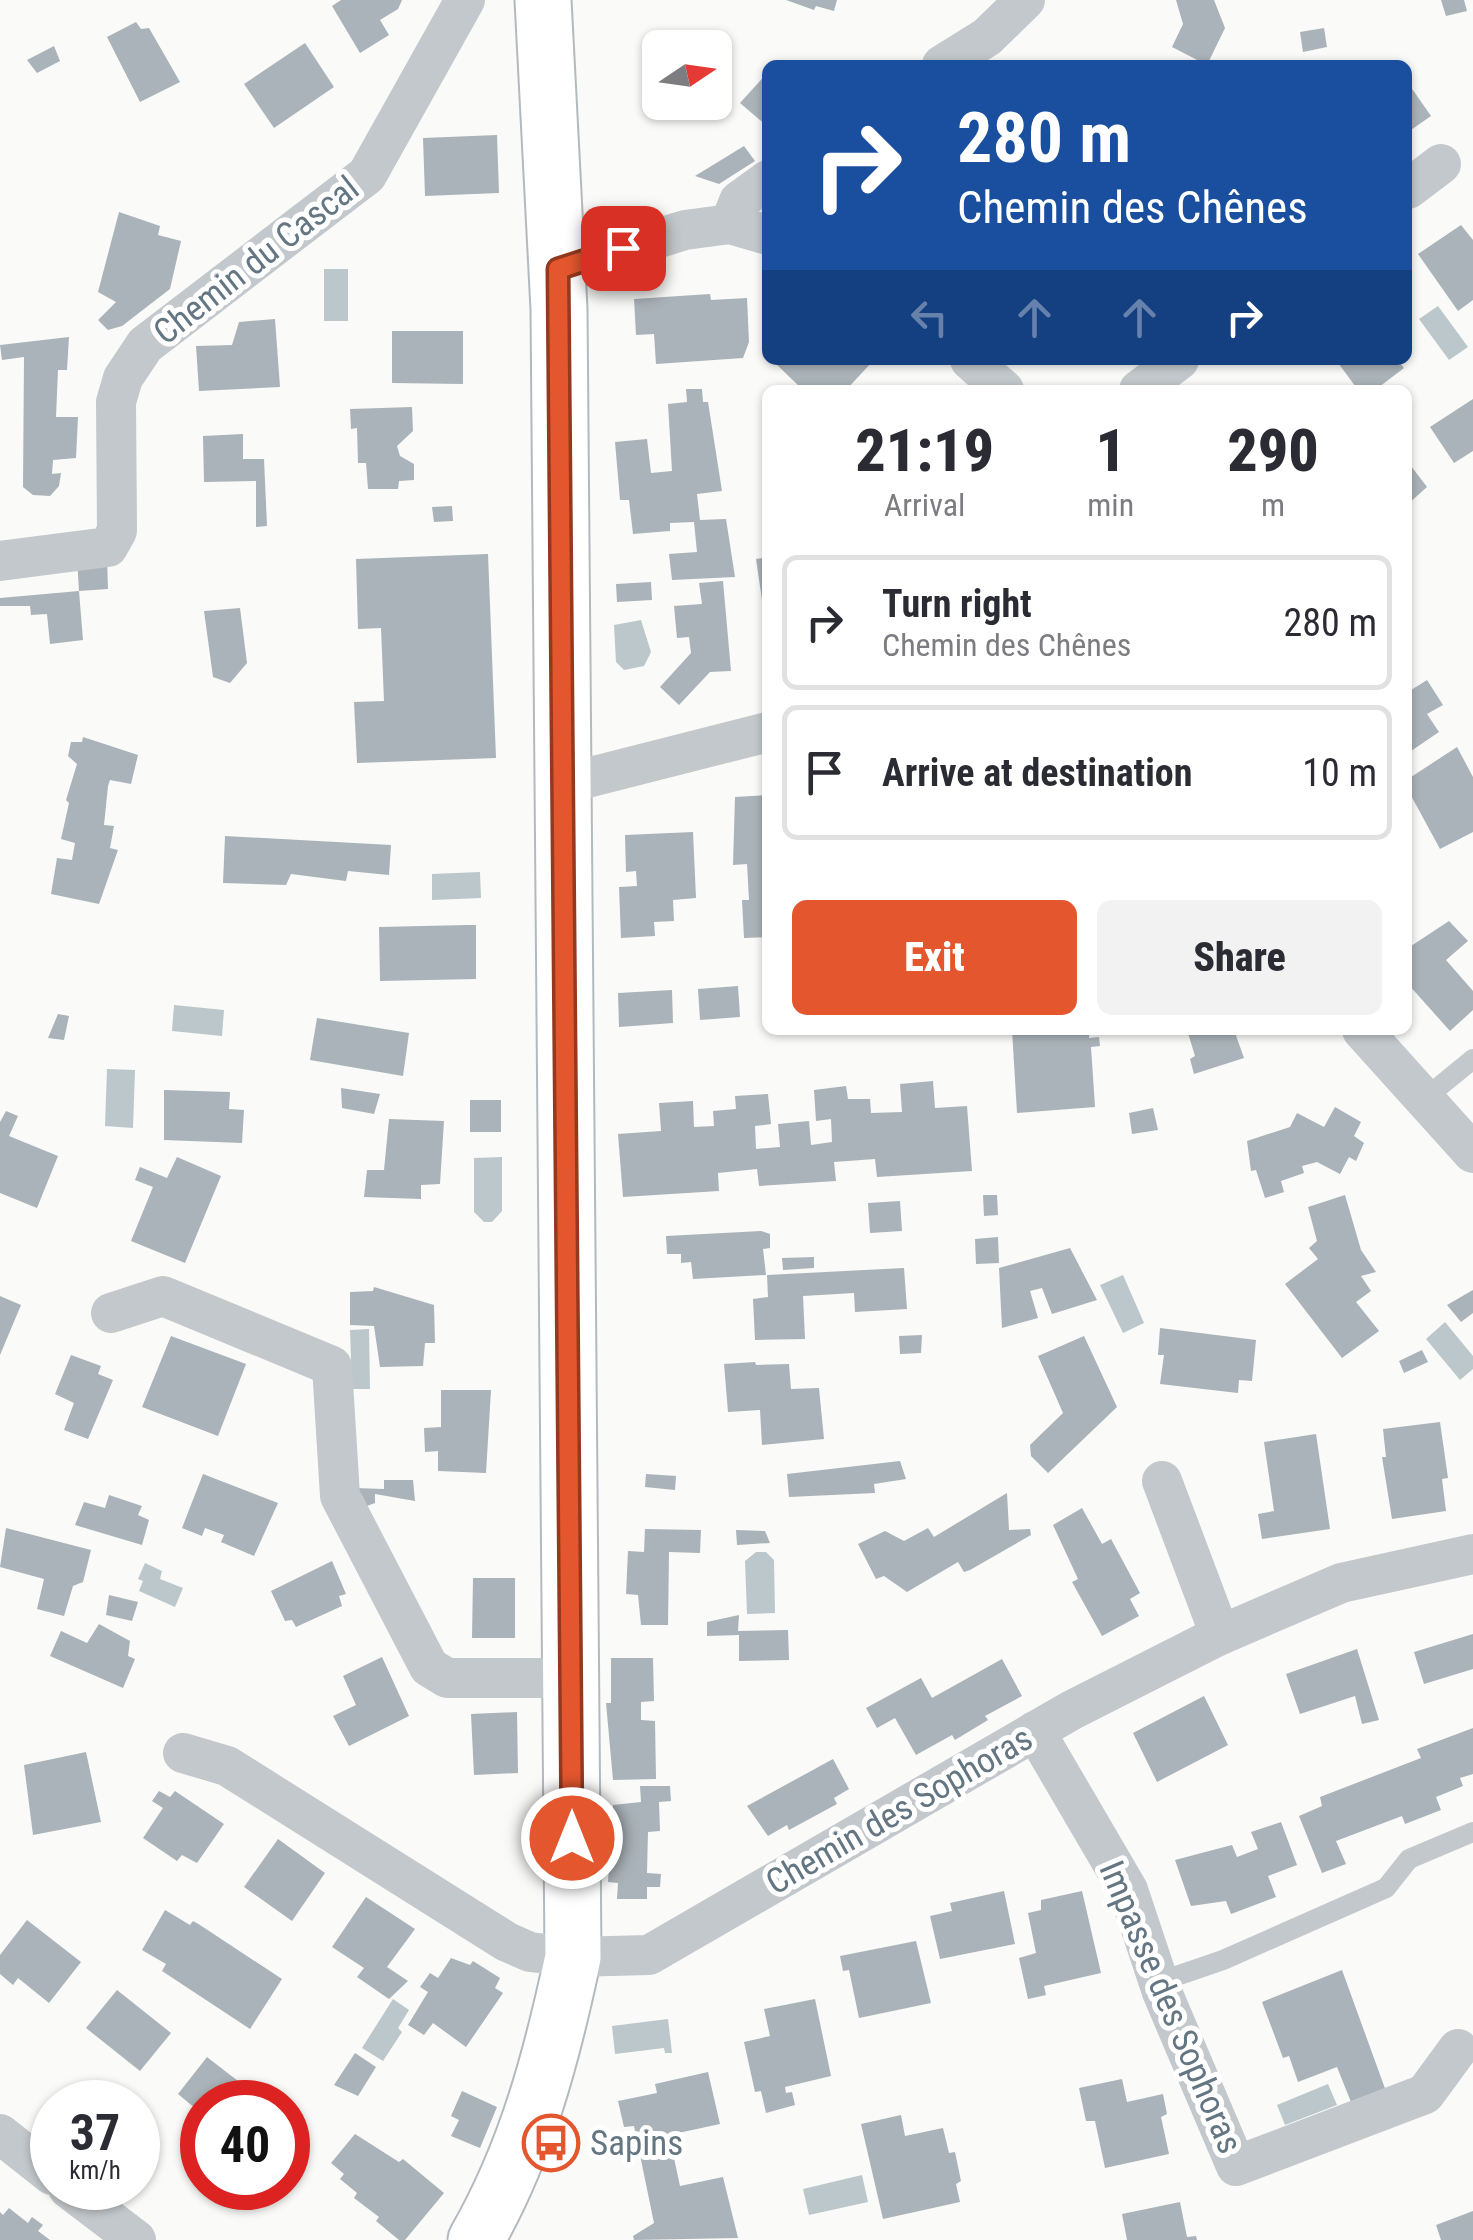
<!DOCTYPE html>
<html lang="en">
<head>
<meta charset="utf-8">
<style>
	:root { --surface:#fff; --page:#f2f2f3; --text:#2b2b33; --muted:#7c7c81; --line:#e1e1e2; --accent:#e4572e }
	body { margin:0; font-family:"Roboto Condensed",sans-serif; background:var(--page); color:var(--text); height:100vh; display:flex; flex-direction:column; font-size:38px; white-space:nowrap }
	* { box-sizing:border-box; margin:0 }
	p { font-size:32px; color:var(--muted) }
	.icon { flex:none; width:55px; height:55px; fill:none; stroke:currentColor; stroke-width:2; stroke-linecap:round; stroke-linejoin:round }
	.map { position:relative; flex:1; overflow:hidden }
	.panel { position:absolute; left:762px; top:385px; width:650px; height:650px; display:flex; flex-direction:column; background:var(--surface); border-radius:15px; box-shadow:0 2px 8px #0004 }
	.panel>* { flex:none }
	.top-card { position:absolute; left:762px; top:60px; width:650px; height:305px; border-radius:15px; box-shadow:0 2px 8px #0004; background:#1a4fa0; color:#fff; overflow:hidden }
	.needle { width:65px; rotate:77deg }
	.buttons { position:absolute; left:642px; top:30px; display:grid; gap:20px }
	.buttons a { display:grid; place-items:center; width:90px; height:90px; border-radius:15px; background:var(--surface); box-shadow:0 2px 8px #0004; font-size:50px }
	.speed { position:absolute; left:30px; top:2080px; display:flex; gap:20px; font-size:50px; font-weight:700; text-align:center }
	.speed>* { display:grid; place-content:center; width:130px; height:130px; border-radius:50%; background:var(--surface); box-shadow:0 2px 8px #0004; line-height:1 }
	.speed small { font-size:25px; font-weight:400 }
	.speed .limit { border:15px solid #d22; background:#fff; color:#111 }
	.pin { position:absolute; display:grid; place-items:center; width:85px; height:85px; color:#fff; margin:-42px; border-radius:20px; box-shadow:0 5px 15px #0006 }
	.me { position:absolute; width:110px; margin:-55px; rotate:0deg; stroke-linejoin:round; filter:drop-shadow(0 0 8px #0008) }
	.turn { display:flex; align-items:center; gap:35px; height:210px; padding:0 30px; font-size:45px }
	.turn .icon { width:130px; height:130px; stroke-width:2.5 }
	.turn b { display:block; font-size:70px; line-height:85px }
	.lanes { display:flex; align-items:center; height:95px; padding:0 30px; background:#0003; justify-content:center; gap:50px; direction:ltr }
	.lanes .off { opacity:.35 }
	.eta { display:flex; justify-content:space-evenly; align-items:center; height:170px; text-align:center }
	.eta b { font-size:60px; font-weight:800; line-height:70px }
	.primary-button { display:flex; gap:20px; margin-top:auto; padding:20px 30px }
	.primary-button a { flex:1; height:115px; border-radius:15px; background:var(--accent); color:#fff; font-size:40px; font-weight:800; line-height:115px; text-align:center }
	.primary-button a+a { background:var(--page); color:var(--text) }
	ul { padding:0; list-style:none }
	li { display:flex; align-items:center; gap:30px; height:135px; margin:0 20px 15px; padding:0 10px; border:5px solid var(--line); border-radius:15px }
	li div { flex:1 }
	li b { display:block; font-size:38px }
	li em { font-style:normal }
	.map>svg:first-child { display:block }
	.water { fill:#bbc7cb }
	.building { fill:#aab3b9 }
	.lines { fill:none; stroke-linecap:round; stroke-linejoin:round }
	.secondary-casing { stroke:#b3babf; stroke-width:59 }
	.lane { stroke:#c3c8cc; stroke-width:20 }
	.street { stroke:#c3c8cc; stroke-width:40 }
	.secondary { stroke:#fff; stroke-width:55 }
	.route-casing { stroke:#94391e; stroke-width:25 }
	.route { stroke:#e4572e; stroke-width:18 }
	.labels { text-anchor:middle; stroke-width:10; stroke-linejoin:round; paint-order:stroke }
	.street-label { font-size:35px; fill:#657683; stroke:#fff }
	.poi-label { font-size:35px; fill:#657683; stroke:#fff; text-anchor:start }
</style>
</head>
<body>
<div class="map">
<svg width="1473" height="2240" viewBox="0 0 1473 2240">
	<rect width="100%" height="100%" fill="#fafaf8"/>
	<g class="water">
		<rect x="324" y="269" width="24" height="52"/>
		<path d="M1438 306 1468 347 1449 360 1419 319Z"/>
		<path d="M641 620 651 652 644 666 624 670 616 662 614 625Z"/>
		<path d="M480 872 481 898 432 900V874Z"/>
		<path d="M174 1005 224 1010 222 1036 172 1031Z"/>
		<path d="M107 1069 135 1070 133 1128 105 1126Z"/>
		<path d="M502 1157V1211L492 1222H484L474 1212V1158Z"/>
		<path d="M1123 1275 1144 1323 1123 1333 1100 1285Z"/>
		<path d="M1445 1322 1473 1356V1369L1460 1380 1426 1339Z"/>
		<path d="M369 1329 370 1389H352L350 1330Z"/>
		<path d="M756 1552H766L774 1560 775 1613 747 1614 745 1561Z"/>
		<path d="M145 1563 162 1571 160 1579 183 1588 175 1607 139 1591 143 1581 138 1579Z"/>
		<path d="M393 1999 409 2010 398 2028 402 2032 383 2061 362 2048Z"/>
		<path d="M668 2019 672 2053H665L664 2048 615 2054 612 2026Z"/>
		<path d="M1328 2084 1337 2105 1285 2125 1277 2105Z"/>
		<path d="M862 2175 868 2202 809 2215 803 2189Z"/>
	</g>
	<g class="building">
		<path d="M341 0H402L398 9 380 20 389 35 360 53 332 6Z"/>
		<path d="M786 0H837L834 11 816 6 814 10Z"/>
		<path d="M1176 0H1214L1225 28 1207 65 1172 47 1183 24Z"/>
		<path d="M1441 0H1464L1467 11 1446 16Z"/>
		<path d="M136 22 141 29 149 28 180 82 140 102 107 37Z"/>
		<path d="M1324 28 1327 47 1303 52 1300 32Z"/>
		<path d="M305 43 334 87 274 128 244 84Z"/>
		<path d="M54 46 60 61 37 73 27 60Z"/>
		<path d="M768 72V127L740 103Z"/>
		<path d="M1408 83 1431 116 1408 132Z"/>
		<path d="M497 135 499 193 425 196 423 138Z"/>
		<path d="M744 146 755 161 719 184 695 176Z"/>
		<path d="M119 212 160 226 158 235 181 241 170 289 122 326 108 330 98 320 116 302 98 292Z"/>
		<path d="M1461 225 1473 240V300L1458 311 1418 254Z"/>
		<path d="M710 294 711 300 747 298 749 342 743 358 656 364 654 334 636 335 634 299Z"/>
		<path d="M275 319 280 387 199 391 196 346 232 345 239 322Z"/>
		<path d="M392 331H463V384L392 383Z"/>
		<path d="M69 337 67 370H58L56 417H78L76 458 53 460 52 474 61 473 59 486 50 496 33 495 23 487 24 357 2 360 0 345Z"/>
		<path d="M772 360H870L872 362 846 390H803Z"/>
		<path d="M1336 360H1398L1404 368 1375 390H1358Z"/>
		<path d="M686 389H702L703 402H708L722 491 697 494 700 520 726 519 735 577 672 580 669 554 697 552 694 522 670 523V531L633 534 629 500H620L615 442 647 439 651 473 672 471 668 404 687 402Z"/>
		<path d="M1473 399V451L1454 463 1430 427Z"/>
		<path d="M412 407 413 431 397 446 400 456 414 464V480L399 481 398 489H368L366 463H358L357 428 351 429 350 409Z"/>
		<path d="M243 434V459H264L267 526 256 527V481L204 482 203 436Z"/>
		<path d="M1408 462 1427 487 1408 504Z"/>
		<path d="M452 506 453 521 434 522 432 507Z"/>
		<path d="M488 554 496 758 357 763 354 702 384 701 381 628 358 629 356 559Z"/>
		<path d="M107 557 108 589 79 591 83 640 50 644 47 614 31 615 30 606H0V598L79 591 77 558Z"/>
		<path d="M768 557V620H765L756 559Z"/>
		<path d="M723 581 731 671 710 672 679 705 660 687 691 653 689 637 677 638 674 606 702 604 699 583Z"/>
		<path d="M651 582 652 600 617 602 616 584Z"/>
		<path d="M240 608 247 663 230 683 213 677 204 611Z"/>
		<path d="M1427 680 1443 705 1427 714 1439 732 1408 753V692Z"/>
		<path d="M83 737 138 755 131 784 110 780 108 786 104 825 114 826 110 848 118 850 99 904 51 894 57 858 72 860 75 843 61 839 69 803 66 800 77 764 68 756 71 742H82Z"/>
		<path d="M1457 747 1473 777V832L1440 849 1408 790V779Z"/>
		<path d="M768 795V937L744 938 742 900H749L747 864 733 865 735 797Z"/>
		<path d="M693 832 696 898 673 900 674 921 654 922 655 936 621 938 619 887 637 886 636 871 626 872 625 835Z"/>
		<path d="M225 836 391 845 389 875 348 871 346 881 291 874 286 885 223 883Z"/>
		<path d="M1449 921 1468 941 1446 960 1473 991V1010L1450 1031 1408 984V948Z"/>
		<path d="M467 925H476V979L380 981 379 927Z"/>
		<path d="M738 986 740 1017 700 1020 698 989Z"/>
		<path d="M672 990 673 1023 619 1027 618 993Z"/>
		<path d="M58 1014 69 1016 64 1040 48 1038Z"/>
		<path d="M317 1018 409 1033 403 1076 310 1060Z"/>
		<path d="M1012 1030H1089V1038L1099 1037 1100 1046 1091 1047 1095 1107 1017 1113Z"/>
		<path d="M1187 1030H1234L1244 1058 1194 1074 1190 1059 1195 1056Z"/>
		<path d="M933 1081 935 1108 967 1106 972 1171 877 1177 875 1159 834 1162 836 1181 759 1186 757 1169 718 1173 719 1191 623 1197 618 1134 661 1131 659 1103 693 1101 694 1127 714 1126 713 1111 736 1109 735 1096 768 1094 771 1124 755 1126 756 1149 780 1147 778 1124 809 1121 811 1145 832 1142 831 1119 816 1121 814 1090 846 1086 848 1099H870L871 1113 902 1112 900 1084Z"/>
		<path d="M341 1088 380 1094 374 1114 342 1108Z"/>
		<path d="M164 1090 230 1092 229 1109 244 1110 242 1143 164 1140Z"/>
		<rect x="470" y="1100" width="31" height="32"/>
		<path d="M1335 1107 1361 1122 1354 1136 1364 1143 1356 1161 1349 1157 1340 1174 1317 1162 1302 1166 1304 1173 1281 1181 1284 1192 1265 1198 1256 1170 1251 1171 1247 1141 1290 1127 1297 1113 1324 1127Z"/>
		<path d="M1153 1108 1158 1130 1132 1134 1129 1113Z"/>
		<path d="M6 1111 18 1116 9 1136 58 1156 37 1208 0 1193V1122Z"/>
		<path d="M389 1119 444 1121 440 1184 421 1185V1199L364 1197 367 1170H384Z"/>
		<path d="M177 1157 221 1176 185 1263 131 1241 153 1187 135 1180 140 1167 167 1178Z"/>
		<path d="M983 1195H997L998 1215 984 1216Z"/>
		<path d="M1345 1195 1361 1250 1376 1272 1361 1276 1371 1291 1356 1302 1379 1331 1342 1358 1285 1284 1318 1259 1309 1248 1317 1241 1308 1207Z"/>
		<path d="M900 1201 902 1231 870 1233 868 1203Z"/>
		<path d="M761 1231 770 1234V1248L763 1249 766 1275 693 1279 691 1262 681 1263V1254H667L666 1236Z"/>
		<path d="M998 1237 999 1263 976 1264 975 1239Z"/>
		<path d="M1070 1248 1097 1300 1052 1314 1042 1288 1030 1291 1038 1318 1002 1328 999 1268Z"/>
		<path d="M814 1257V1268L783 1270 782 1258Z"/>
		<path d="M904 1268 907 1309 855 1312 854 1293 803 1296 805 1339 755 1340 753 1299 768 1297 767 1275Z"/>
		<path d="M374 1287 434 1305 435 1343H425L423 1366 380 1367 374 1326 350 1325V1292L373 1291Z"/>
		<path d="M1473 1290V1313L1461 1322 1447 1305Z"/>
		<path d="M0 1296 21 1305 0 1355Z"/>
		<path d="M1160 1328 1256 1340 1252 1381 1239 1380 1238 1393 1160 1384 1164 1355H1158Z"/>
		<path d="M922 1335 921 1353 900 1354 899 1336Z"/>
		<path d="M171 1336 246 1364 218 1436 142 1407Z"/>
		<path d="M1084 1336 1117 1407 1048 1473 1031 1456 1030 1445 1063 1413 1038 1356Z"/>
		<path d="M1422 1350 1428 1362 1404 1373 1399 1361Z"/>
		<path d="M71 1355 101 1366 98 1374 113 1380 88 1439 64 1430 74 1403 55 1394Z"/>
		<path d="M755 1362 756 1365 789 1364 791 1389 819 1388 824 1439 762 1445 760 1410 728 1412 724 1364Z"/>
		<path d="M441 1390H491L486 1473 438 1471V1451L425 1452 424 1428 441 1427Z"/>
		<path d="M1440 1422 1448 1478 1442 1479 1446 1511 1392 1519 1382 1457H1386L1383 1429Z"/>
		<path d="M1316 1434 1330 1529 1262 1539 1258 1514 1274 1511 1264 1442Z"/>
		<path d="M900 1461 906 1479 874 1484 875 1493 789 1497 787 1474Z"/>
		<path d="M203 1474 278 1503 254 1556 221 1542 224 1535 205 1528 202 1536 182 1528Z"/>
		<path d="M646 1474 676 1476 675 1490 645 1487Z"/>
		<path d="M384 1480H413L415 1501 375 1494V1503L364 1507 355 1488 384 1489Z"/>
		<path d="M1007 1493 1009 1530 1030 1529 1031 1535 970 1570 964 1572 958 1562 907 1592 884 1576 876 1579 858 1544 885 1531 904 1541 928 1528 934 1537Z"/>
		<path d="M109 1495 142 1506 138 1515 149 1520 142 1545 75 1525 84 1502 105 1508Z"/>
		<path d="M1082 1508 1102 1544 1111 1539 1140 1593 1130 1599 1139 1616 1102 1636 1072 1582 1078 1579 1053 1525Z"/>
		<path d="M6 1528 91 1550 83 1582 73 1586 64 1616 37 1609 44 1579 0 1567Z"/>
		<path d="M645 1529 701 1530 700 1553 669 1552 668 1625H641L638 1595 626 1594 628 1551 644 1552Z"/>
		<path d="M736 1530 765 1531 770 1543 737 1545Z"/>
		<path d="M332 1561 346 1594 339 1596 342 1606 296 1627 292 1620 285 1621 271 1591Z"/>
		<path d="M473 1578H515V1638H472Z"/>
		<path d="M109 1595 138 1602 132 1621 106 1615Z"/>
		<path d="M739 1615 738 1631 788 1630 789 1660 739 1661V1635L707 1636V1622Z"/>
		<path d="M99 1624 130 1641 128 1656 135 1659 123 1688 50 1656 61 1631 87 1643Z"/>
		<path d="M1473 1634V1669L1424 1684 1414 1652Z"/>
		<path d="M1357 1649 1379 1720 1362 1724 1355 1696 1300 1714 1286 1674Z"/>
		<path d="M382 1657 409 1716 349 1746 333 1716 356 1705 343 1676Z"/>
		<path d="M611 1658H653L654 1701 641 1702V1720L655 1721 656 1779 613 1780 606 1703H611Z"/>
		<path d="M1002 1659 1022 1696 985 1716 988 1720 955 1740 952 1735 916 1755 895 1718 877 1728 866 1708 921 1678 932 1698Z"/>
		<path d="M1204 1696 1228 1745 1157 1782 1133 1733Z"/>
		<path d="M517 1712 518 1773 474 1775 471 1714Z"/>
		<path d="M1473 1728V1774L1460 1778 1463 1786 1436 1797 1441 1810 1405 1824 1402 1816 1336 1841 1346 1864 1322 1873 1299 1816 1322 1806 1320 1797 1421 1758 1417 1749Z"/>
		<path d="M86 1752 101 1822 33 1835 24 1765Z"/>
		<path d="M833 1759 849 1789 834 1798 837 1804 789 1830 787 1825 768 1836 747 1806Z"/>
		<path d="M640 1786H670L671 1801 659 1802 660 1831 648 1832 647 1873 661 1874 660 1887H647V1899H617L618 1883 608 1882 613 1805 641 1802Z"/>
		<path d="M159 1791 170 1797 175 1791 224 1824 197 1863 182 1855 177 1861 143 1838 163 1808 152 1801Z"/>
		<path d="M1281 1822 1297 1865 1268 1876 1276 1897 1231 1914 1226 1901 1191 1906 1175 1860 1232 1845 1237 1857 1258 1849 1251 1832Z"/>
		<path d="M278 1839 325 1873 292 1921 244 1887Z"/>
		<path d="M1004 1891 1015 1944 940 1959 930 1916 952 1911 950 1903Z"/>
		<path d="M1082 1891 1101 1973 1044 1986 1046 1995 1028 1999 1019 1958 1036 1953 1028 1913 1041 1910V1900Z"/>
		<path d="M366 1897 415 1929 387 1967 408 1981 389 1999 357 1977 364 1968 332 1947Z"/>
		<path d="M165 1910 190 1925 193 1921 200 1925 282 1979 250 2029 162 1971 166 1964 142 1950Z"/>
		<path d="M27 1920 81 1962 49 2003 18 1978 13 1985 0 1974V1955Z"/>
		<path d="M916 1941 931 2003 859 2018 849 1970 843 1971 840 1956Z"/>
		<path d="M451 1958 470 1965 473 1961 500 1978 495 1988 503 1993 466 2047 433 2023 424 2035 408 2025 428 1992 420 1987 430 1973 438 1978Z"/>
		<path d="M1342 1970 1387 2094 1353 2107 1337 2067 1298 2082 1289 2056 1283 2058 1262 2002Z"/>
		<path d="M117 1990 171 2033 140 2071 86 2028Z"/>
		<path d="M815 1999 831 2076 785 2087 786 2093 792 2092 795 2105 766 2113 761 2091 755 2092 744 2042 770 2036 764 2009Z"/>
		<path d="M355 2053 376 2067 358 2096 334 2085Z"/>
		<path d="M207 2057 261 2099 258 2102H202V2114L178 2094Z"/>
		<path d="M708 2072 720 2124 669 2135 680 2186 723 2177 738 2238 634 2240 633 2236 654 2223 634 2126 624 2127 618 2101 657 2093 655 2084Z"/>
		<path d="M1122 2079 1127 2102 1163 2094 1167 2114 1161 2117 1169 2154 1105 2168 1095 2121H1086L1079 2088Z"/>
		<path d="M462 2091 497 2107 480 2148 451 2136 459 2120 451 2116Z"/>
		<path d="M901 2115 905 2136 943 2128 949 2153 955 2152 961 2181 956 2184 960 2202 883 2219 861 2124Z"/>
		<path d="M355 2134 399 2162 403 2159 444 2193 405 2240H399L376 2221 379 2217 354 2198 357 2193 340 2179 344 2174 331 2163Z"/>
		<path d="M1180 2202 1187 2237 1196 2236 1197 2240H1127L1122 2214Z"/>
		<path d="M9 2208 28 2223 32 2217 43 2225 38 2231 50 2240H0V2212L3 2215Z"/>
		<path d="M1473 2211V2240H1441L1436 2225Z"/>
	</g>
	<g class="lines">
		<g class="secondary-casing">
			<path id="secondary" d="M476 2240C527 2151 552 2056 573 1957L559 309 543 0"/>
		</g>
		<g class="lane">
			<path d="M1424 1099 1473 1059"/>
			<path d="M1159 1982 1223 1960 1386 1888 1409 1859 1473 1832"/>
		</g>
		<g class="street">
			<path d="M942 65 987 37 1025 0"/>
			<path d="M1408 189 1441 164"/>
			<path d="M730 224 739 201 768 180"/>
			<path d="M558 269 685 230 730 224 768 235"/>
			<path d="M970 360 1004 390"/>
			<path d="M1139 390 1179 360"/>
			<path d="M0 561 108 547 117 531 116 402 123 378 145 345 367 175 465 0"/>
			<path d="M563 784 768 732"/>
			<path d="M1362 1030 1473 1153"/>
			<path d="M111 1313 163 1296 332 1366 340 1496 429 1667 447 1678H571"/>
			<path d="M1162 1481 1220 1635"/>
			<path d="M1035 1731 1128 1890 1162 1992 1236 2166 1425 2094 1458 2049"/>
			<path d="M183 1753 227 1766 507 1942 530 1952 573 1957 649 1955 1072 1710 1220 1635 1341 1583 1473 1554"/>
			<path d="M0 2134 52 2175"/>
			<path d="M68 2188 136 2240"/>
		</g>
		<use href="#secondary" class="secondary"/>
	</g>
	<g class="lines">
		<g class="route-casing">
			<path id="route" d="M572 1838 558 269 623 248"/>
		</g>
		<use href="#route" class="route"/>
	</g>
	<defs>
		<g id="bus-ring" transform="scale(2.875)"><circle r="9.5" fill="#fff" stroke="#e4572e" stroke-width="1.5"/><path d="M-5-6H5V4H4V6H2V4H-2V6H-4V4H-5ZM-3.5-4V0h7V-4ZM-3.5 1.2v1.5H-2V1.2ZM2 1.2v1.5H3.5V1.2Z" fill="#e4572e"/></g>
	</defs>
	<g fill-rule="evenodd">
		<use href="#bus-ring" x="551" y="2143"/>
	</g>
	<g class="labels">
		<g class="street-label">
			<text transform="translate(256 260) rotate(-38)" y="12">Chemin du Cascal</text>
			<text transform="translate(899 1810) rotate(-30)" y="12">Chemin des Sophoras</text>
			<text transform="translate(1171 2007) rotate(67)" y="12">Impasse des Sophoras</text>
		</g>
		<g class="poi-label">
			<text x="590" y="2155">Sapins</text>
		</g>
	</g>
</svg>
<div class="buttons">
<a><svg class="needle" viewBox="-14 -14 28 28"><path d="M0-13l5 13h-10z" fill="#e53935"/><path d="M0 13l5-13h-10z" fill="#7c7c81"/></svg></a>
</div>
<div class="speed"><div>37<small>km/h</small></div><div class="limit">40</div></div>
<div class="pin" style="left:623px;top:248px;background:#d93025"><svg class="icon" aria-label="arrive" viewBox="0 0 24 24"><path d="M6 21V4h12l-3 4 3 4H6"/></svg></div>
<svg class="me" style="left:572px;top:1838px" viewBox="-20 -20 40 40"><circle r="17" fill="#e4572e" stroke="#fff" stroke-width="3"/><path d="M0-11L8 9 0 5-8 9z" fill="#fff"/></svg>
<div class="top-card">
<div class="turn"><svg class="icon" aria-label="right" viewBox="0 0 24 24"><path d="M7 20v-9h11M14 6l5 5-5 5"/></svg><div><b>280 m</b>Chemin des Chênes</div></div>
<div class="lanes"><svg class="icon off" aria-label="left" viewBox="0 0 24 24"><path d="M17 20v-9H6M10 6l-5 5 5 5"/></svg><svg class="icon off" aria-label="ahead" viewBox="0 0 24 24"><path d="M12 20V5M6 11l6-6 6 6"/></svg><svg class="icon off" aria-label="ahead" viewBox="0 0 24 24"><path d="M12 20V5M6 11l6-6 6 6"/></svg><svg class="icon" aria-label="right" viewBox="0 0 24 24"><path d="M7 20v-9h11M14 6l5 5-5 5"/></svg></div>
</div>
<section class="panel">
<div class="eta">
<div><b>21:19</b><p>Arrival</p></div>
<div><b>1</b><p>min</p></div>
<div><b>290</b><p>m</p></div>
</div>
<ul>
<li><svg class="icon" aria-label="right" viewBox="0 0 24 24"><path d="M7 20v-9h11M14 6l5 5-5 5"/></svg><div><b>Turn right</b><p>Chemin des Chênes</p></div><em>280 m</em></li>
<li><svg class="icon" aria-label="arrive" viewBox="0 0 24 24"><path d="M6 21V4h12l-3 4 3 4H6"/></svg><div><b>Arrive at destination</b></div><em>10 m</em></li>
</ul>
<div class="primary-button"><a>Exit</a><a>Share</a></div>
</section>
</div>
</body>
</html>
